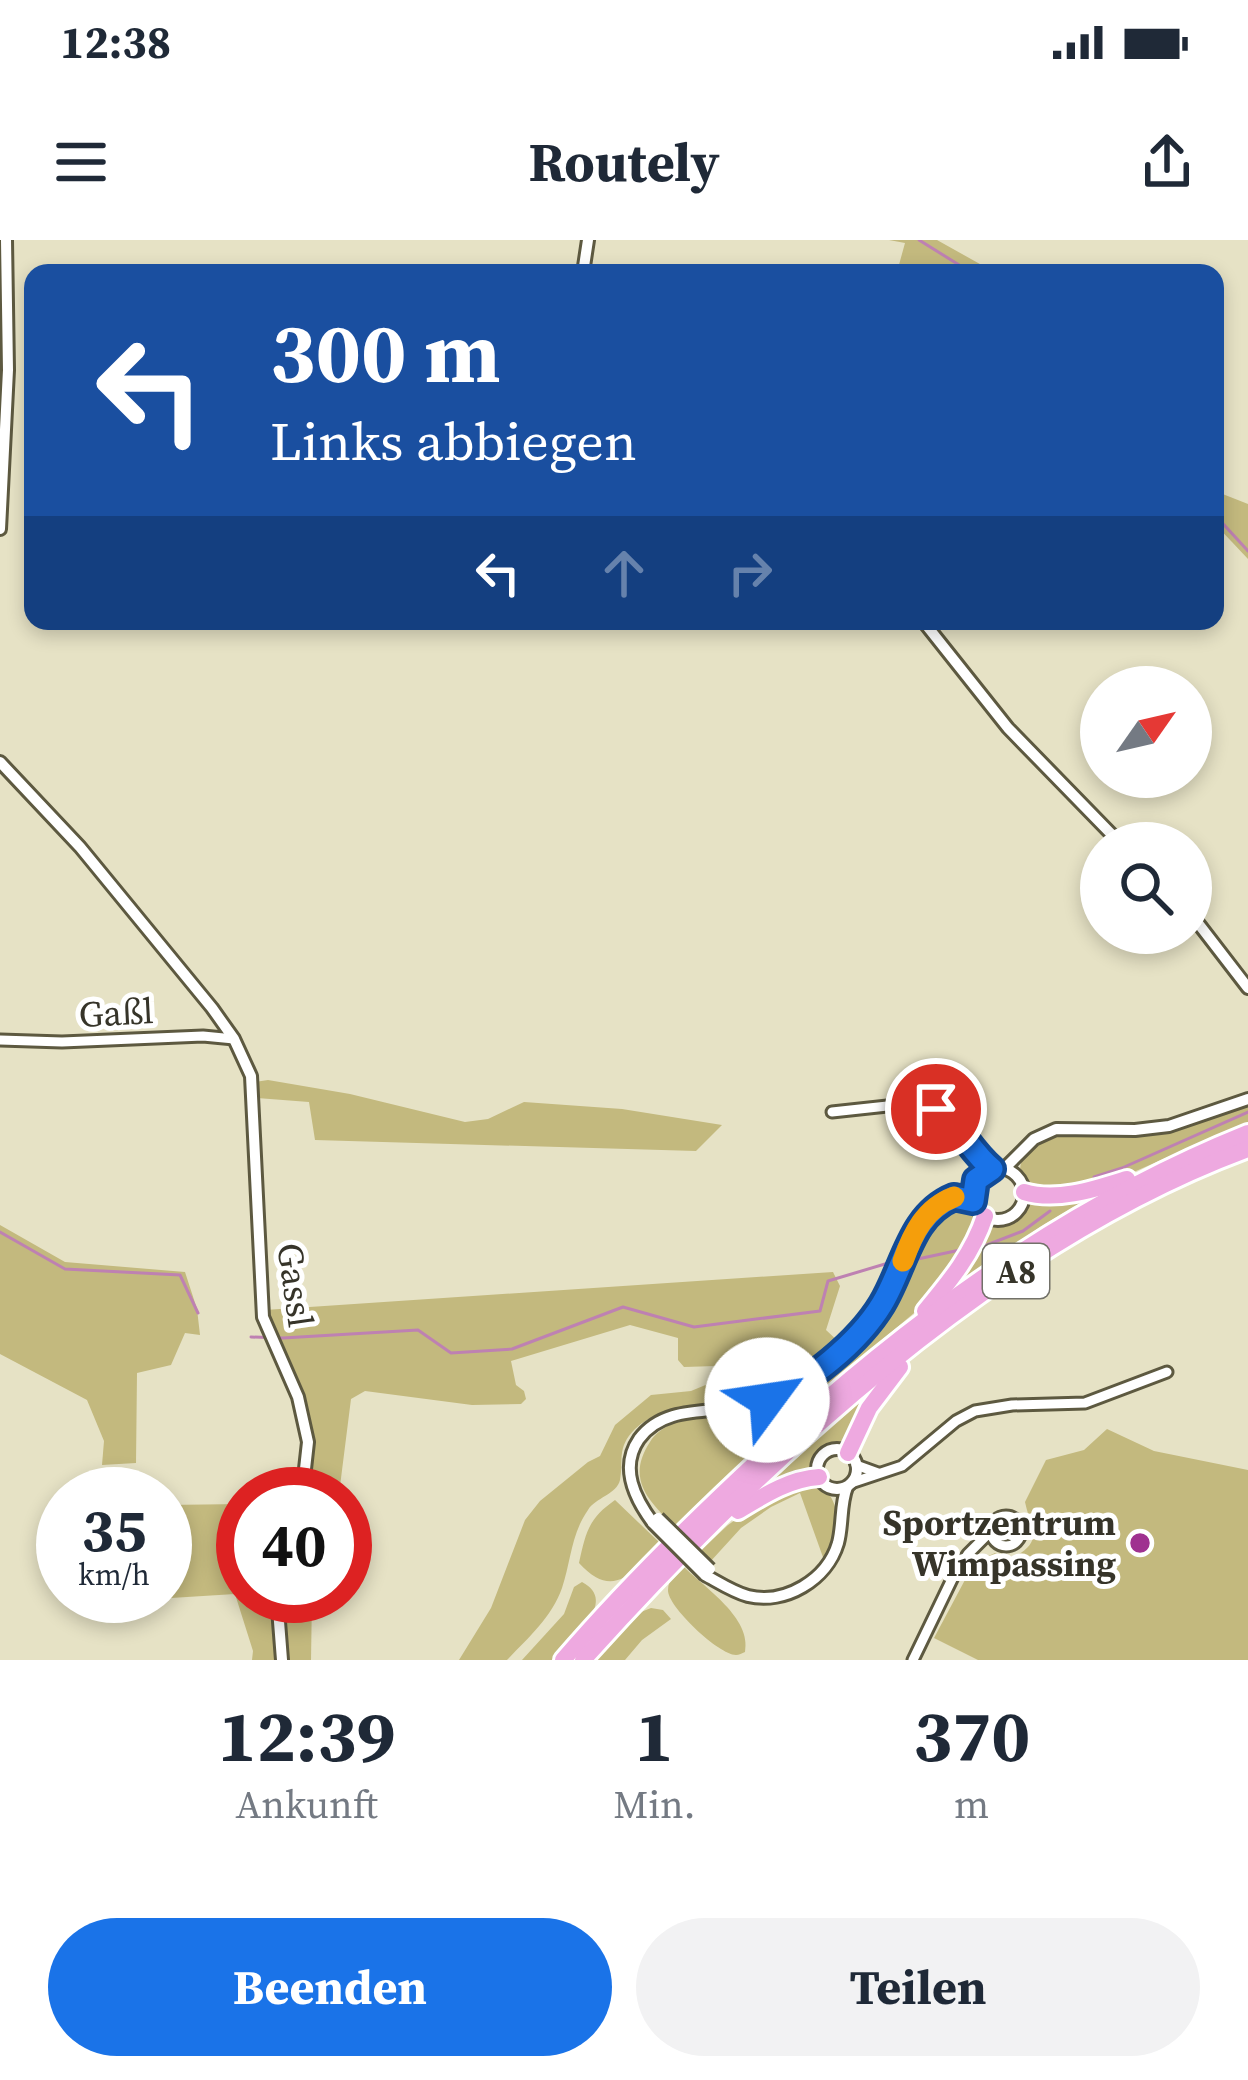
<!DOCTYPE html>
<html lang="de">
<head>
<meta charset="utf-8">
<style>
	:root { --surface:#fff; --page:#f2f2f3; --text:#1f2937; --muted:#747a83; --accent:#1a73e8 }
	body { margin:0; font-family:"Source Serif 4",serif; background:var(--page); color:var(--text); height:100vh; display:flex; flex-direction:column; font-size:45px; white-space:nowrap }
	* { box-sizing:border-box; margin:0 }
	p { font-size:39px; color:var(--muted) }
	.icon { flex:none; width:66px; height:66px; fill:none; stroke:currentColor; stroke-width:2; stroke-linecap:round; stroke-linejoin:round }
	.map { position:relative; height:1420px; overflow:hidden }
	.side { display:flex; flex-direction:column; background:var(--surface); flex:1 }
	.side>* { flex:none }
	.hud { position:absolute; left:24px; top:24px; width:1200px; height:366px; border-radius:24px; box-shadow:0 6px 18px #0003; background:#1a4fa0; color:#fff; overflow:hidden }
	.needle { width:78px; rotate:56deg }
	.fabs { position:absolute; left:1080px; top:426px; display:grid; gap:24px }
	.fabs a { display:grid; place-items:center; width:132px; height:132px; border-radius:50%; background:var(--surface); box-shadow:0 6px 18px #0003; font-size:60px }
	.speed { position:absolute; left:36px; top:1227px; display:flex; gap:24px; font-size:60px; font-weight:700; text-align:center }
	.speed>* { display:grid; place-content:center; width:156px; height:156px; border-radius:50%; background:var(--surface); box-shadow:0 6px 18px #0003; line-height:1 }
	.speed small { font-size:30px; font-weight:400 }
	.speed .limit { border:18px solid #d22; background:#fff; color:#111 }
	.pin { position:absolute; display:grid; place-items:center; width:102px; height:102px; color:#fff; margin:-51px; border:6px solid #fff; border-radius:50%; box-shadow:0 3px 12px #0007 }
	.me { position:absolute; width:132px; margin:-66px; rotate:59deg; stroke-linejoin:round; filter:drop-shadow(0 0 9px #0008) }
	.turn { display:flex; align-items:center; gap:42px; height:252px; padding:0 48px; font-size:54px }
	.turn .icon { width:156px; height:156px; stroke-width:2.5 }
	.turn b { display:block; font-size:84px; line-height:102px }
	.lanes { display:flex; align-items:center; height:114px; padding:0 48px; background:#0003; justify-content:center; gap:60px; direction:ltr }
	.lanes .off { opacity:.35 }
	.eta { display:flex; justify-content:space-evenly; align-items:center; height:204px; text-align:center }
	.eta b { font-size:72px; font-weight:700; line-height:84px }
	.cta { display:flex; gap:24px; margin-top:auto; padding:24px 48px }
	.cta a { flex:1; height:138px; border-radius:72px; background:var(--accent); color:#fff; font-size:48px; font-weight:700; line-height:138px; text-align:center }
	.cta a+a { background:var(--page); color:var(--text) }
	.status { display:flex; justify-content:space-between; align-items:center; height:84px; padding:0 60px; background:var(--surface); direction:ltr }
	.status svg { height:33px; fill:currentColor }
	header { display:flex; justify-content:space-between; align-items:center; height:156px; padding:0 48px; background:var(--surface); font-size:54px; font-weight:700 }
	.map>svg:first-child { display:block }
	.green { fill:#c3b97e }
	.lines { fill:none; stroke-linecap:round; stroke-linejoin:round }
	.stream { stroke:#be81b2; stroke-width:3 }
	.minor-casing { stroke:#5d5940; stroke-width:15 }
	.tertiary-casing { stroke:#5d5940; stroke-width:16 }
	.motorway-casing { stroke:#fff; stroke-width:22 }
	.minor { stroke:#fff; stroke-width:9 }
	.tertiary { stroke:#fff; stroke-width:10 }
	.motorway { stroke:#eea9e0; stroke-width:16 }
	.tertiary-bridge-casing { stroke:#5d5940; stroke-width:16; stroke-linecap:butt }
	.tertiary-bridge { stroke:#fff; stroke-width:10 }
	.route-casing { stroke:#114b97; stroke-width:30 }
	.route { stroke:#1a73e8; stroke-width:21 }
	.slow { stroke:#f59e0b; stroke-width:21 }
	.poi-dot { fill:#9f3190; stroke:#fff; stroke-width:4.5 }
	.labels { text-anchor:middle; stroke-width:10; stroke-linejoin:round; paint-order:stroke }
	.shield { fill:#fff; stroke:#727169; stroke-width:3 }
	.shield-label { font-size:33px; font-weight:bold; fill:#363429 }
	.street-label { font-size:36px; fill:#363429; stroke:#fff }
	.poi-label { font-size:36px; font-weight:bold; fill:#363429; stroke:#fff; text-anchor:end }
</style>
</head>
<body>
<div class="status"><b>12:38</b><svg viewBox="0 0 49 12"><path d="M0 12V9h3v3zM5 12V6h3v6zM10 12V3h3v9zM15 12V0h3v12zM26 1h20v11H26zM47 4h2v5h-2z"/></svg></div>
<header><svg class="icon" aria-label="menu" viewBox="0 0 24 24"><path d="M4 6h16M4 12h16M4 18h16"/></svg>Routely<svg class="icon" aria-label="share" viewBox="0 0 24 24"><path d="M12 15V3M7 8l5-5 5 5M5 13v7h14v-7"/></svg></header>
<div class="map">
<svg width="1248" height="1420" viewBox="0 0 1248 1420">
	<rect width="100%" height="100%" fill="#e6e2c5"/>
	<g class="green">
		<path d="M889 0H937L996 33 897 32 905 3Z"/>
		<path d="M1215 251 1248 264V319L1215 284Z"/>
		<path d="M268 840 350 854 465 882 488 879 524 862 622 869 722 885 696 911 315 900 309 862 257 858 255 842Z"/>
		<path d="M1248 864V882L1136 931 1087 948 1028 950C1021 939 1016 928 1025 916 1053 876 1108 899 1149 894 1183 890 1216 876 1248 864Z"/>
		<path d="M1089 958 1040 987 947 1053 988 982C1006 985 1017 980 1026 964 1047 964 1067 959 1089 958Z"/>
		<path d="M957 961C971 965 976 970 978 984L927 1062 810 1161 676 1288C650 1262 625 1240 650 1202 674 1165 742 1181 778 1160 796 1150 812 1133 828 1120 850 1102 872 1087 888 1064 913 1027 910 979 957 961Z"/>
		<path d="M0 985 65 1022 185 1032 197 1069 200 1095 185 1093 171 1125 137 1133 136 1223 102 1225 104 1201 87 1160 0 1114Z"/>
		<path d="M833 1032 840 1046 826 1090 841 1104C815 1124 790 1150 757 1158 717 1169 667 1159 635 1189 616 1208 624 1220 620 1240 617 1254 595 1258 588 1270 571 1294 571 1321 562 1348 552 1377 528 1398 507 1420H459L491 1368 525 1280 540 1261 588 1222 600 1216 615 1185 651 1155 691 1151 720 1139 716 1126 684 1127 678 1120V1098L630 1085 511 1121 516 1145 524 1151 526 1159 521 1164 472 1165 365 1151 351 1159 339 1254H301L310 1186 265 1070Z"/>
		<path d="M873 1151 845 1207C829 1205 815 1211 814 1228L763 1248Z"/>
		<path d="M1107 1189 1154 1211 1248 1230V1420H978L934 1398 974 1323 995 1313 1012 1318C1045 1301 1031 1290 1025 1262L1046 1220 1084 1210Z"/>
		<path d="M814 1242C845 1258 840 1293 824 1320L800 1253 771 1267 741 1288 710 1322 700 1311 728 1285 759 1263Z"/>
		<path d="M615 1260 661 1304C635 1330 614 1362 579 1323 586 1292 588 1279 615 1260Z"/>
		<path d="M243 1264V1356H274L279 1420H252L253 1411 235 1354 139 1360 138 1356H165V1265Z"/>
		<path d="M684 1327C705 1348 752 1378 745 1412 742 1413 739 1415 736 1415 719 1415 667 1366 668 1350 668 1339 677 1333 684 1327Z"/>
		<path d="M582 1342C620 1362 570 1400 553 1420H522L564 1374 574 1347Z"/>
		<path d="M280 1356H312L311 1420H285Z"/>
		<path d="M651 1368 663 1370 671 1379 642 1400 625 1420H596L641 1372Z"/>
	</g>
	<g class="lines">
		<g class="stream">
			<path d="M919 0 972 33"/>
			<path d="M1215 275 1248 311"/>
			<path d="M1094 937 1122 928 1248 872"/>
			<path d="M0 992 65 1029 180 1035 198 1073"/>
			<path d="M984 1006 1023 991 1050 971"/>
			<path d="M913 1020 960 1010"/>
			<path d="M251 1097 283 1098 418 1090 451 1113 512 1109 623 1067 694 1087 820 1071 828 1041 895 1021"/>
		</g>
		<g class="minor-casing">
			<g id="minor">
				<path d="M0 800 62 802 203 796 234 799"/>
				<path d="M832 872 915 863C958 873 962 904 992 929"/>
				<path d="M975 915 978 938"/>
				<path d="M856 1225 878 1233"/>
				<path d="M851 1243 902 1226 956 1181 975 1171 1012 1165 1085 1163 1167 1132"/>
				<circle cx="1006" cy="1291" r="15"/>
				<path d="M913 1420 955 1333 968 1314 991 1291"/>
			</g>
		</g>
		<g class="tertiary-casing">
			<g id="tertiary">
				<path d="M583 33 588 0"/>
				<path d="M0 289 8 130 6 0"/>
				<path d="M923 381 1008 488 1120 603"/>
				<path d="M0 522 80 607 212 768 234 799 251 836 263 1077 298 1157 308 1202 305 1229 297 1254"/>
				<path d="M1191 674 1248 748"/>
				<circle cx="998" cy="954" r="26"/>
				<path d="M1004 929 1034 899 1056 889 1135 890 1169 886 1248 859"/>
				<circle cx="837" cy="1229" r="20"/>
				<path d="M653 1283C635 1259 619 1228 639 1199 663 1166 707 1173 742 1167 761 1164 778 1157 794 1147 832 1123 870 1089 891 1049 903 1024 909 995 927 974 939 960 959 955 974 944"/>
				<path d="M705 1335C718 1342 733 1352 748 1356 785 1365 827 1340 838 1303 843 1284 840 1265 847 1247"/>
				<path d="M277 1356 282 1420"/>
			</g>
		</g>
		<g class="motorway-casing">
			<g id="motorway">
				<path d="M1024 952C1057 962 1095 949 1127 939"/>
				<path d="M925 1071C950 1041 973 1013 985 976"/>
				<path d="M848 1213 869 1168 900 1127"/>
				<path d="M738 1271C763 1256 789 1239 819 1237"/>
				<path d="M563 1420C625 1348 693 1281 762 1217 907 1083 1064 967 1248 893"/>
				<path d="M583 1420C760 1223 996 1002 1248 909"/>
			</g>
		</g>
		<use href="#minor" class="minor"/>
		<use href="#tertiary" class="tertiary"/>
		<use href="#motorway" class="motorway"/>
		<g class="tertiary-bridge-casing">
			<g id="tertiary-bridge">
				<path d="M658 1278 710 1329"/>
				<path d="M653 1283 705 1335"/>
			</g>
		</g>
		<use href="#tertiary-bridge" class="tertiary-bridge"/>
	</g>
	<g class="lines">
		<g class="route-casing">
			<path id="route" d="M767 1160C808 1144 859 1102 882 1064 905 1026 910 975 954 957L973 961 976 940 992 929C970 911 960 885 936 869"/>
		</g>
		<use href="#route" class="route"/>
		<path class="slow" d="M903 1021C913 993 925 968 954 957"/>
	</g>
	<circle class="poi-dot" cx="1140" cy="1303" r="12"/>
	<g class="labels">
		<rect class="shield" x="983" y="1004" width="66" height="54" rx="9"/>
		<g class="shield-label">
			<text x="1016" y="1043">A8</text>
		</g>
		<g class="street-label">
			<text transform="translate(116 772) rotate(-3)" y="13">Gaßl</text>
			<text transform="translate(296 1045) rotate(82)" y="13">Gassl</text>
		</g>
		<g class="poi-label">
			<text x="1116" y="1295">Sportzentrum<tspan x="1116" dy="41">Wimpassing</tspan></text>
		</g>
	</g>
</svg>
<div class="fabs">
<a><svg class="needle" viewBox="-14 -14 28 28"><path d="M0-13l5 13h-10z" fill="#e53935"/><path d="M0 13l5-13h-10z" fill="#747a83"/></svg></a>
<a><svg class="icon" aria-label="search" viewBox="0 0 24 24"><circle cx="10" cy="10" r="6"/><path d="M15 15l6 6"/></svg></a>
</div>
<div class="speed"><div>35<small>km/h</small></div><div class="limit">40</div></div>
<div class="pin" style="left:936px;top:869px;background:#d93025"><svg class="icon" aria-label="arrive" viewBox="0 0 24 24"><path d="M6 21V4h12l-3 4 3 4H6"/></svg></div>
<svg class="me" style="left:767px;top:1160px" viewBox="-20 -20 40 40"><circle r="19" fill="#fff"/><path d="M0-13L10 11 0 6-10 11z" fill="#1a73e8"/></svg>
<div class="hud">
<div class="turn"><svg class="icon" aria-label="left" viewBox="0 0 24 24"><path d="M17 20v-9H6M10 6l-5 5 5 5"/></svg><div><b>300 m</b>Links abbiegen</div></div>
<div class="lanes"><svg class="icon" aria-label="left" viewBox="0 0 24 24"><path d="M17 20v-9H6M10 6l-5 5 5 5"/></svg><svg class="icon off" aria-label="ahead" viewBox="0 0 24 24"><path d="M12 20V5M6 11l6-6 6 6"/></svg><svg class="icon off" aria-label="right" viewBox="0 0 24 24"><path d="M7 20v-9h11M14 6l5 5-5 5"/></svg></div>
</div>
</div>
<section class="side">
<div class="eta">
<div><b>12:39</b><p>Ankunft</p></div>
<div><b>1</b><p>Min.</p></div>
<div><b>370</b><p>m</p></div>
</div>
<div class="cta"><a>Beenden</a><a>Teilen</a></div>
</section>
</body>
</html>
